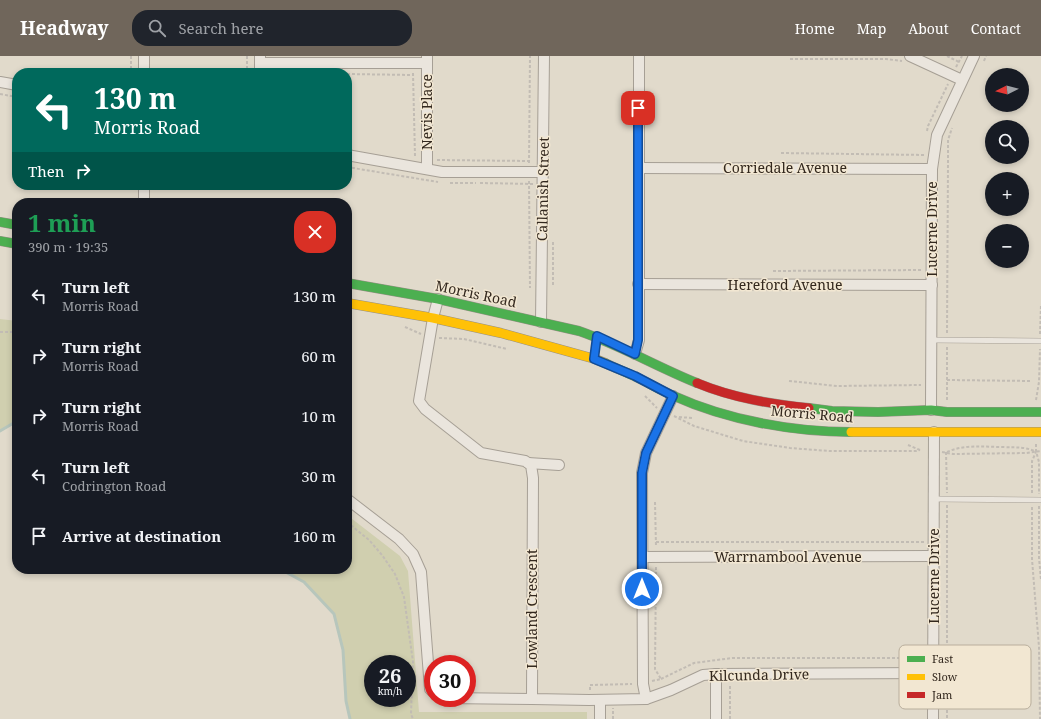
<!DOCTYPE html>
<html lang="en">
<head>
<meta charset="utf-8">
<style>
	:root { --surface:#171b24; --page:#20242c; --text:#f1f3f6; --muted:#9ea1a6; --accent:#70665b }
	body { margin:0; font-family:"Noto Serif",serif; background:var(--page); color:var(--text); height:100vh; display:flex; flex-direction:column; font-size:15px; white-space:nowrap }
	* { box-sizing:border-box; margin:0 }
	p { font-size:13px; color:var(--muted) }
	.icon { flex:none; width:22px; height:22px; fill:none; stroke:currentColor; stroke-width:2; stroke-linecap:round; stroke-linejoin:round }
	.map { position:relative; flex:1; overflow:hidden }
	.details { position:absolute; left:12px; top:142px; width:340px; height:376px; display:flex; flex-direction:column; background:var(--surface); border-radius:16px; box-shadow:0 2px 6px #0003 }
	.details>* { flex:none }
	.hud { position:absolute; left:12px; top:12px; width:340px; height:122px; border-radius:16px; box-shadow:0 2px 6px #0003; background:#00695c; color:#fff; overflow:hidden }
	.needle { width:26px; rotate:264deg }
	.buttons { position:absolute; left:985px; top:12px; display:grid; gap:8px }
	.buttons a { display:grid; place-items:center; width:44px; height:44px; border-radius:50%; background:var(--surface); box-shadow:0 2px 6px #0003; font-size:20px }
	.speed { position:absolute; left:364px; top:599px; display:flex; gap:8px; font-size:20px; font-weight:700; text-align:center }
	.speed>* { display:grid; place-content:center; width:52px; height:52px; border-radius:50%; background:var(--surface); box-shadow:0 2px 6px #0003; line-height:1 }
	.speed small { font-size:10px; font-weight:400 }
	.speed .limit { border:6px solid #d22; background:#fff; color:#111 }
	.pin { position:absolute; display:grid; place-items:center; width:34px; height:34px; color:#fff; margin:-17px; border-radius:8px; box-shadow:0 2px 6px #0006 }
	.me { position:absolute; width:44px; margin:-22px; rotate:0deg; stroke-linejoin:round; filter:drop-shadow(0 0 3px #0008) }
	.turn { display:flex; align-items:center; gap:14px; height:84px; padding:0 16px; font-size:18px }
	.turn .icon { width:52px; height:52px; stroke-width:2.5 }
	.turn b { display:block; font-size:28px; line-height:34px }
	.then { display:flex; align-items:center; height:38px; padding:0 16px; background:#0003; gap:8px; font-size:15px }
	.round { display:grid; place-items:center; flex:none; width:42px; height:42px; border-radius:16px; background:var(--page) }
	.overview { display:flex; align-items:center; justify-content:space-between; height:68px; padding:0 16px }
	h1 { font-size:24px; font-weight:700; line-height:30px; color:#1e9e55 }
	ul { padding:0; list-style:none }
	li { display:flex; align-items:center; gap:12px; height:60px; padding:0 16px }
	li div { flex:1 }
	li b { display:block; font-size:15px }
	li em { font-style:normal }
	header { display:flex; align-items:center; gap:24px; box-sizing:border-box; height:56px; padding:0 20px; background:var(--accent); color:#fff }
	header strong { font-size:19px }
	nav { display:flex; gap:22px; margin-inline-start:auto; font-size:14px }
	.search { width:280px; height:36px; background:var(--page); display:flex; align-items:center; gap:10px; box-sizing:border-box; padding:0 14px; border-radius:16px; color:var(--muted); font-size:15px }
	.map>svg:first-child { display:block }
	.green { fill:#d0cfaf; fill-rule:evenodd }
	.lines { fill:none; stroke-linecap:round; stroke-linejoin:round }
	.stream { stroke:#b7c6bc; stroke-width:3 }
	.lane-casing { stroke:#a69f95; stroke-width:6 }
	.street-casing { stroke:#a69f95; stroke-width:12 }
	.fast-casing { stroke:#968f85; stroke-width:10 }
	.slow-casing { stroke:#968f85; stroke-width:10 }
	.jam-casing { stroke:#968f85; stroke-width:10 }
	.path { stroke:#c2bcb4; stroke-width:2; stroke-dasharray:3 2; stroke-linecap:butt }
	.lane { stroke:#eae5dd; stroke-width:5 }
	.street { stroke:#eae5dd; stroke-width:10 }
	.fast { stroke:#4caf50; stroke-width:9 }
	.slow { stroke:#ffc107; stroke-width:9 }
	.jam { stroke:#c62828; stroke-width:9 }
	.route-casing { stroke:#114b97; stroke-width:10 }
	.route { stroke:#1a73e8; stroke-width:7 }
	.labels { text-anchor:middle; stroke-width:3; stroke-linejoin:round; paint-order:stroke }
	.street-label { font-size:14px; fill:#33281e; stroke:#f2e7d2 }
	.key { fill:#f2e7d2; stroke:#b9ae9c; stroke-width:1 }
	.key-label { font-size:11px; fill:#33281e }
</style>
</head>
<body>
<header>
<strong>Headway</strong>
<div class="search"><svg class="icon" aria-label="search" viewBox="0 0 24 24"><circle cx="10" cy="10" r="6"/><path d="M15 15l6 6"/></svg>Search here</div>
<nav><a>Home</a><a>Map</a><a>About</a><a>Contact</a></nav>
</header>
<div class="map">
<svg width="1041" height="663" viewBox="0 0 1041 663">
	<rect width="100%" height="100%" fill="#e1dacb"/>
	<g class="green">
		<path d="M0 263 17 265V365L0 375Z"/>
		<path d="M347 459 400 500 408 515 419 656H587V663H350L346 645 343 594 334 558 304 526 280 513H347ZM373 608H407V642H373Z"/>
	</g>
	<g class="lines">
		<g class="stream">
			<path d="M0 375 17 365"/>
			<path d="M280 513 304 526 334 558 343 594 346 645 350 663"/>
		</g>
		<g class="lane-casing">
			<g id="lane">
				<path d="M931 284 1041 285"/>
				<path d="M934 443 1041 444"/>
			</g>
		</g>
		<g class="street-casing">
			<g id="street">
				<path d="M910 0 962 24"/>
				<path d="M260 7H427"/>
				<path d="M144 17V0"/>
				<path d="M260 17V0"/>
				<path d="M0 26 17 29"/>
				<path d="M347 99 442 116H543"/>
				<path d="M639 112 932 113"/>
				<path d="M427 113V0"/>
				<path d="M144 147V129"/>
				<path d="M638 228 932 229"/>
				<path d="M438 243 433 262 419 345 425 353 481 397 525 405 531 409 533 422 532 643 589 644 646 643 671 634 703 619 716 618 933 617"/>
				<path d="M541 266 544 0"/>
				<path d="M635 298 639 284V0"/>
				<path d="M931 354 932 113 937 79 974 0"/>
				<path d="M528 407 559 409"/>
				<path d="M347 443 399 483 413 498 421 516 430 633 433 636"/>
				<path d="M643 501 934 500"/>
				<path d="M444 642 532 643"/>
				<path d="M646 643 643 628 642 417 646 397 673 340"/>
				<path d="M600 663V644"/>
				<path d="M716 663V618"/>
				<path d="M933 663 934 376"/>
			</g>
		</g>
		<g class="fast-casing">
			<g id="fast">
				<path d="M0 166 17 169"/>
				<path d="M0 185 17 188"/>
				<path d="M347 227 438 243 579 275C620 289 657 311 697 327"/>
				<path d="M605 307C615 312 626 316 636 321 649 327 661 335 674 340 727 364 793 376 851 376"/>
				<path d="M809 352 832 355 878 356 931 354 947 356H1041"/>
			</g>
		</g>
		<g class="slow-casing">
			<g id="slow">
				<path d="M347 247 433 262 501 277 595 303 605 307"/>
				<path d="M851 376H1041"/>
			</g>
		</g>
		<g class="jam-casing">
			<path id="jam" d="M697 327C733 342 771 348 809 352"/>
		</g>
		<g class="path">
			<path d="M131 0V17"/>
			<path d="M247 0V17"/>
			<path d="M947 0 959 6"/>
			<path d="M790 3H886L902 5"/>
			<path d="M984 5 986 0"/>
			<path d="M956 11 962 0"/>
			<path d="M413 17 415 100"/>
			<path d="M347 18 413 19"/>
			<path d="M0 38 17 41"/>
			<path d="M927 75 928 70 948 28"/>
			<path d="M781 97 925 99"/>
			<path d="M437 104 529 105"/>
			<path d="M529 107 530 0"/>
			<path d="M347 111 438 126"/>
			<path d="M529 125 530 232"/>
			<path d="M450 127H476"/>
			<path d="M480 127 534 128"/>
			<path d="M553 186V231"/>
			<path d="M773 215 923 214"/>
			<path d="M405 271 421 278"/>
			<path d="M0 276H17"/>
			<path d="M947 277 948 105V84L952 72"/>
			<path d="M1040 278 1041 249"/>
			<path d="M439 282 464 283 507 293"/>
			<path d="M947 291V324"/>
			<path d="M789 325 837 330 921 329"/>
			<path d="M645 340 657 352"/>
			<path d="M947 344V324L1031 325"/>
			<path d="M1036 344 1039 326 1040 293"/>
			<path d="M674 360 694 370 743 385 790 392 829 395H916L920 394"/>
			<path d="M679 361 692 362"/>
			<path d="M1036 388V395L1039 406V438"/>
			<path d="M908 389 920 394"/>
			<path d="M942 396 953 398 1026 397 1041 395"/>
			<path d="M946 396 947 437"/>
			<path d="M947 396C965 388 984 391 1004 391 1017 392 1021 390 1035 395"/>
			<path d="M1032 437V405L1036 396"/>
			<path d="M655 446 656 491"/>
			<path d="M947 449V663"/>
			<path d="M1039 450V502L1041 524"/>
			<path d="M1032 451V503L1039 591 1040 663"/>
			<path d="M347 466 369 484 382 499 395 518 404 541 413 606 411 658 413 663"/>
			<path d="M656 486H925"/>
			<path d="M661 623 694 607 732 602H924"/>
			<path d="M652 625 661 623 655 613 656 510"/>
			<path d="M590 634V629L632 628"/>
			<path d="M613 663V652"/>
			<path d="M730 663V628"/>
		</g>
		<use href="#lane" class="lane"/>
		<use href="#street" class="street"/>
		<use href="#fast" class="fast"/>
		<use href="#slow" class="slow"/>
		<use href="#jam" class="jam"/>
	</g>
	<g class="lines">
		<g class="route-casing">
			<path id="route" d="M638 52V284L635 298 597 280 594 303 635 320 673 340 646 397 642 417V533"/>
		</g>
		<use href="#route" class="route"/>
	</g>
	<g class="labels">
		<g class="street-label">
			<text transform="translate(427 56) rotate(-90)" y="5">Nevis Place</text>
			<text x="785" y="117">Corriedale Avenue</text>
			<text transform="translate(543 133) rotate(-89)" y="5">Callanish Street</text>
			<text transform="translate(932 173) rotate(-90)" y="5">Lucerne Drive</text>
			<text x="785" y="234">Hereford Avenue</text>
			<text transform="translate(476 238) rotate(12)" y="5">Morris Road</text>
			<text transform="translate(812 358) rotate(5)" y="5">Morris Road</text>
			<text x="788" y="506">Warrnambool Avenue</text>
			<text transform="translate(934 520) rotate(-90)" y="5">Lucerne Drive</text>
			<text transform="translate(532 553) rotate(-90)" y="5">Lowland Crescent</text>
			<text transform="translate(759 619) rotate(-1)" y="5">Kilcunda Drive</text>
		</g>
	</g>
	<rect x="899" y="589" width="132" height="64" rx="6" class="key"/>
	<rect x="907" y="600" width="18" height="6" fill="#4caf50"/>
	<rect x="907" y="618" width="18" height="6" fill="#ffc107"/>
	<rect x="907" y="636" width="18" height="6" fill="#c62828"/>
	<g class="key-label">
		<text x="932" y="607">Fast</text>
		<text x="932" y="625">Slow</text>
		<text x="932" y="643">Jam</text>
	</g>
</svg>
<div class="buttons">
<a><svg class="needle" viewBox="-14 -14 28 28"><path d="M0-13l5 13h-10z" fill="#e53935"/><path d="M0 13l5-13h-10z" fill="#9ea1a6"/></svg></a>
<a><svg class="icon" aria-label="search" viewBox="0 0 24 24"><circle cx="10" cy="10" r="6"/><path d="M15 15l6 6"/></svg></a>
<a>+</a>
<a>−</a>
</div>
<div class="speed"><div>26<small>km/h</small></div><div class="limit">30</div></div>
<div class="pin" style="left:638px;top:52px;background:#d93025"><svg class="icon" aria-label="arrive" viewBox="0 0 24 24"><path d="M6 21V4h12l-3 4 3 4H6"/></svg></div>
<svg class="me" style="left:642px;top:533px" viewBox="-20 -20 40 40"><circle r="17" fill="#1a73e8" stroke="#fff" stroke-width="3"/><path d="M0-11L8 9 0 5-8 9z" fill="#fff"/></svg>
<div class="hud">
<div class="turn"><svg class="icon" aria-label="left" viewBox="0 0 24 24"><path d="M17 20v-9H6M10 6l-5 5 5 5"/></svg><div><b>130 m</b>Morris Road</div></div>
<div class="then">Then<svg class="icon" aria-label="right" viewBox="0 0 24 24"><path d="M7 20v-9h11M14 6l5 5-5 5"/></svg></div>
</div>
<section class="details">
<div class="overview"><div><h1>1 min</h1><p>390 m · 19:35</p></div><a class="round" style="background:#d93025;color:#fff"><svg class="icon" aria-label="close" viewBox="0 0 24 24"><path d="M6 6l12 12M18 6L6 18"/></svg></a></div>
<ul>
<li><svg class="icon" aria-label="left" viewBox="0 0 24 24"><path d="M17 20v-9H6M10 6l-5 5 5 5"/></svg><div><b>Turn left</b><p>Morris Road</p></div><em>130 m</em></li>
<li><svg class="icon" aria-label="right" viewBox="0 0 24 24"><path d="M7 20v-9h11M14 6l5 5-5 5"/></svg><div><b>Turn right</b><p>Morris Road</p></div><em>60 m</em></li>
<li><svg class="icon" aria-label="right" viewBox="0 0 24 24"><path d="M7 20v-9h11M14 6l5 5-5 5"/></svg><div><b>Turn right</b><p>Morris Road</p></div><em>10 m</em></li>
<li><svg class="icon" aria-label="left" viewBox="0 0 24 24"><path d="M17 20v-9H6M10 6l-5 5 5 5"/></svg><div><b>Turn left</b><p>Codrington Road</p></div><em>30 m</em></li>
<li><svg class="icon" aria-label="arrive" viewBox="0 0 24 24"><path d="M6 21V4h12l-3 4 3 4H6"/></svg><div><b>Arrive at destination</b></div><em>160 m</em></li>
</ul>
</section>
</div>
</body>
</html>
